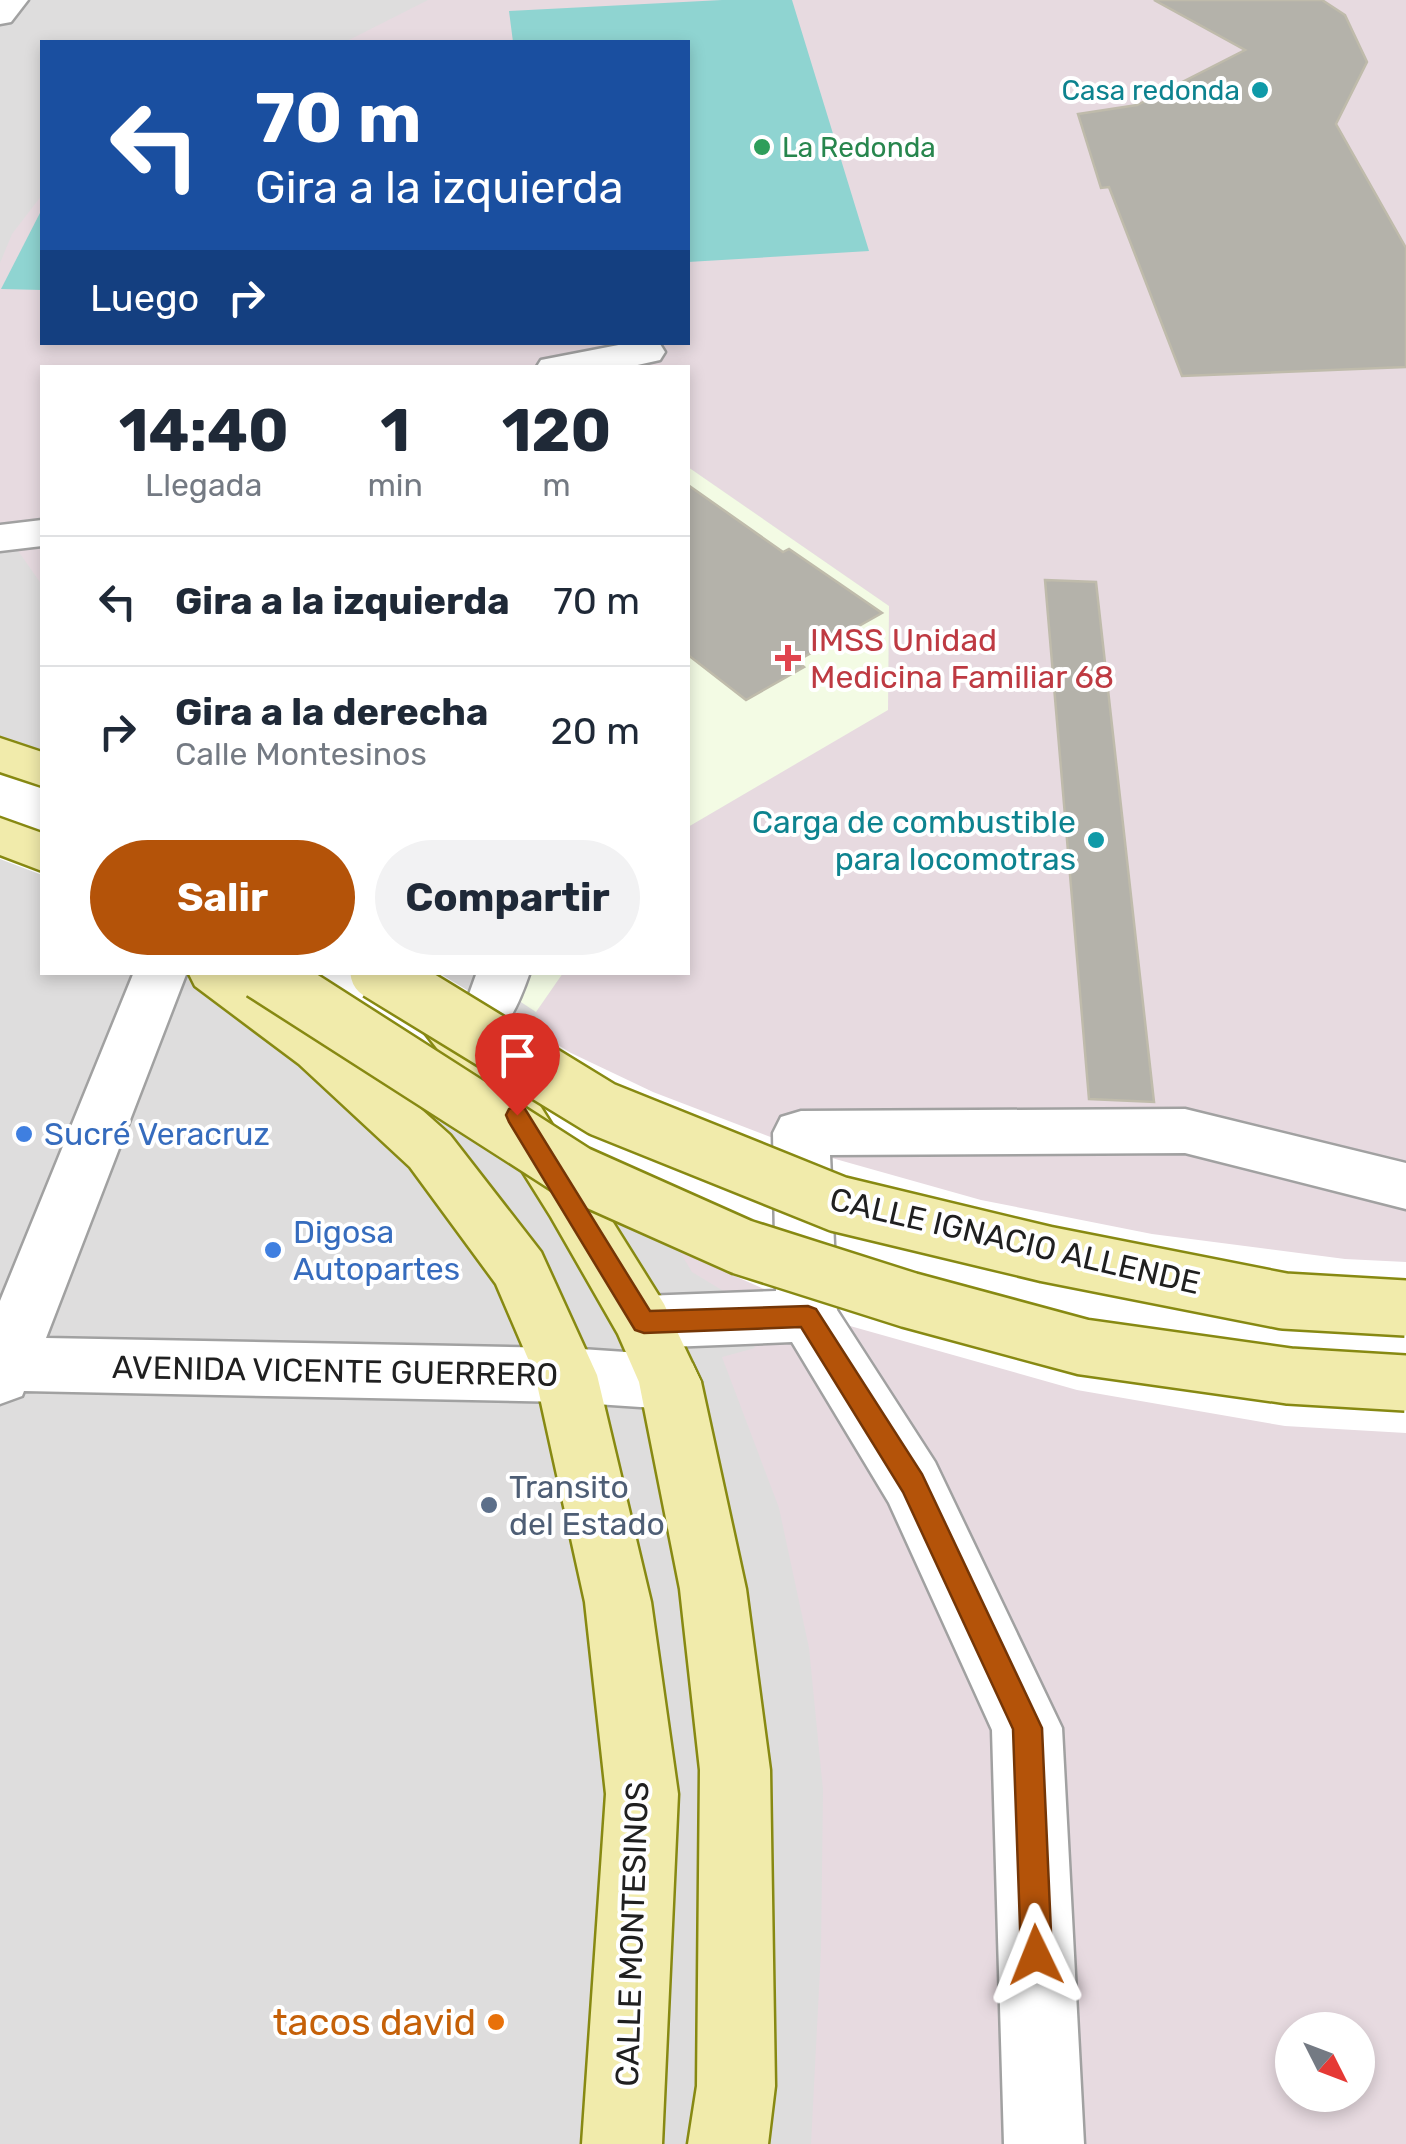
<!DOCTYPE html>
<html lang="es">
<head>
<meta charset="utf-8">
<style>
	:root { --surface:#fff; --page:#f2f2f3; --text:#1f2937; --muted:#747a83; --line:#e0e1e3; --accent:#b45309 }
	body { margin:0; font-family:Rubik,sans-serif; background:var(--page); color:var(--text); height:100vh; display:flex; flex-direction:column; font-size:38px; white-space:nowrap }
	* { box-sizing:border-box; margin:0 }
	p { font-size:32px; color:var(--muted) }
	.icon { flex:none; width:55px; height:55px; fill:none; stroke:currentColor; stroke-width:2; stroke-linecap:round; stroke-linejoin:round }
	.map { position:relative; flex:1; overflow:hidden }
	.details { position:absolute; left:40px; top:365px; width:650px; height:610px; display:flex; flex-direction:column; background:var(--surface); border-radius:0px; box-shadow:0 5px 15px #0003 }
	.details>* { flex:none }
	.top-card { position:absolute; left:40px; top:40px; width:650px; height:305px; border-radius:0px; box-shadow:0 5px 15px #0003; background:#1a4fa0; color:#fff; overflow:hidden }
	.needle { width:65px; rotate:132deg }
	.controls { position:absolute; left:1275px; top:2012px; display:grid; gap:20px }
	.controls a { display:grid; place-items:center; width:100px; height:100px; border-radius:50%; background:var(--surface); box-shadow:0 5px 15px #0003; font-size:50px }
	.pin { position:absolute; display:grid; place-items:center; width:85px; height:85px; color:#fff; margin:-102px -42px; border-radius:50% 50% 50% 0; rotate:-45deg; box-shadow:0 0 10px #0007 }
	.pin .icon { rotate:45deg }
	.me { position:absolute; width:110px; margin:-55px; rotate:358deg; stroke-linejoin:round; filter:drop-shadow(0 0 8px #0008) }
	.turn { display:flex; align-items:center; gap:35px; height:210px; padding:0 50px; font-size:45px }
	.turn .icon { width:130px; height:130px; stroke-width:2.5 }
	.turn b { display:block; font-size:70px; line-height:85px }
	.then { display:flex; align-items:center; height:95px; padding:0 50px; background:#0003; gap:20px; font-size:38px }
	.eta { display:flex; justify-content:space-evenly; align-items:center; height:170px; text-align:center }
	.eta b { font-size:60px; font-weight:700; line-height:70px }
	.action { display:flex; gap:20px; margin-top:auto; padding:20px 50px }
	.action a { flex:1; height:115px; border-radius:60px; background:var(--accent); color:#fff; font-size:40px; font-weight:700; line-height:115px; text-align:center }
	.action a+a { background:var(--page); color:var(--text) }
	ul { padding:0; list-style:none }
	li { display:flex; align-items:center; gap:30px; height:130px; padding:0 50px; border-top:2px solid var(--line) }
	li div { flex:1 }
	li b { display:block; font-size:38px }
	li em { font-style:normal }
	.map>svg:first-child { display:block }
	.residential { fill:#dedddd; fill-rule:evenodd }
	.industrial { fill:#e7dae0; fill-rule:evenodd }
	.education { fill:#f3fbe4 }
	.pitch { fill:#8fd4d1 }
	.pier { fill:#fff }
	.building { fill:#b4b2aa; stroke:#bfbbab; stroke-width:2.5 }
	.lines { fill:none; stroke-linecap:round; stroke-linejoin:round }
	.minor-casing { stroke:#a1a1a1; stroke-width:5 }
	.major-casing { stroke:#878912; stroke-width:5 }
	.minor { fill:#fff; fill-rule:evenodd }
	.major { fill:#f1ebab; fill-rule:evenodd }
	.major-bridge-casing { stroke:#878912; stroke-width:60; stroke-linecap:butt }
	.major-bridge { stroke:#f1ebab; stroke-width:55 }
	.route { fill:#b45309; stroke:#753606; stroke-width:2.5 }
	.culture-dot { fill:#0f9aa8; stroke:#fff; stroke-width:4 }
	.leisure-dot { fill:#2e9e5b; stroke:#fff; stroke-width:4 }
	.health-dot { fill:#e0444e; stroke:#fff; stroke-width:4 }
	.shop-dot { fill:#3f7fe0; stroke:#fff; stroke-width:4 }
	.service-dot { fill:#5c6f8a; stroke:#fff; stroke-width:4 }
	.food-dot { fill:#e8710a; stroke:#fff; stroke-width:4 }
	.labels { text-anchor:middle; stroke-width:8; stroke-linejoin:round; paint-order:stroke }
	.far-culture-label { font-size:28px; fill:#0d838f; stroke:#fff; text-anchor:end }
	.far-leisure-label { font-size:28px; fill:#27864d; stroke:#fff; text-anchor:start }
	.health-label { font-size:32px; fill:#be3a42; stroke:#fff; text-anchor:start }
	.culture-label { font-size:32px; fill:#0d838f; stroke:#fff; text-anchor:end }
	.shop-label { font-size:32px; fill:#366cbe; stroke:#fff; text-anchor:start }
	.street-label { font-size:32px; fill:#202020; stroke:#fff }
	.service-label { font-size:32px; fill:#4e5e75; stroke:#fff; text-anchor:start }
	.near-food-label { font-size:38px; fill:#c56008; stroke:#fff; text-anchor:end }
</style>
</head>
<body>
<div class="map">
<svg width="1406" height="2144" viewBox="0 0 1406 2144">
	<rect width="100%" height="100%" fill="#efefe7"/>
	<path class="residential" d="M0 0H1406V2144H0ZM42 42H688V342H42ZM42 368H688V972H42ZM1292 2030H1358V2095H1292Z"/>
	<path class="industrial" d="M428 0H1406V2144H811L821 1950 823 1790 809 1648 779 1508 722 1357 755 1348 730 1295 692 1272 536 1012 563 973 688 972V827L888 709 889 606 688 467V368H42V585L0 525V263L12 234 42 195V342H688V42H345ZM1292 2030H1358V2095H1292Z"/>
	<g class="education">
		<path d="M688 467 889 606 888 710 688 827Z"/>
		<path d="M477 973H563L536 1012Z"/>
	</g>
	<g class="pitch">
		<path d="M722 0H792L869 251 688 262V42H513L509 11Z"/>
		<path d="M42 209V290L1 289Z"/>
	</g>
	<g class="pier">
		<path d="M0 749 42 765V875L0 859Z"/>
		<path d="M226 973H439L571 1053 653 1092 807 1151 981 1200 1152 1234 1345 1259 1406 1262V1433L1285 1426 1077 1390 843 1324 656 1241 547 1185Z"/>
	</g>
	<g class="building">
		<path d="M1154 0H1322L1345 15 1367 62 1336 124 1406 248V367L1182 376 1109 187 1101 188 1078 114 1137 105 1245 50Z"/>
		<path d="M688 485 783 552 789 549 882 613 797 661 804 667 746 700 688 655Z"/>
		<path d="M1045 580 1096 582 1154 1102 1089 1099Z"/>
	</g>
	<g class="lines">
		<g class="minor-casing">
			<g id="minor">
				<path d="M0 0H28L11 22 0 24Z"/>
				<path d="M634 342 660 344 665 352 660 360 624 368H536L541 360Z"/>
				<path d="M42 520V546L0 551V525Z"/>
				<path d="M134 972H187L46 1338 566 1348 670 1355 692 1363 701 1382 692 1401 670 1409 566 1402 24 1391 22 1396 0 1404V1301Z"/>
				<path d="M477 972H530C516 1013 493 1066 442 1050L434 1035 442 1020 468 997Z"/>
				<path d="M1185 1109 1406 1163V1209L1185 1153 830 1155 837 1310 935 1462 1062 1728 1084 2144H1004L992 1730 889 1503 792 1342 643 1348 622 1340 613 1322 622 1304 643 1296 776 1291 773 1133 781 1117 801 1111Z"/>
			</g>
		</g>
		<g class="major-casing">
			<g id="major">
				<path d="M0 738 42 752V786L0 772Z"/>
				<path d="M0 818 42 833V871L0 855Z"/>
				<path d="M188 972H252L337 1034 450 1135 541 1252 597 1375 651 1602 678 1794 662 2144H582L606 1794 585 1602 535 1375 496 1284 410 1167 299 1064 195 986Z"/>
				<path d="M438 995 457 1001 480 1020 519 1072 664 1304 701 1382 746 1589 770 1770 775 2086 768 2144H688L697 2086 700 1770 680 1589 639 1382 618 1334 551 1217 479 1102 411 1015 419 1001Z"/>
			</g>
		</g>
		<use href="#minor" class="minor"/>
		<use href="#major" class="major"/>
		<g class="major-bridge-casing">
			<g id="major-bridge">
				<path d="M262 972 576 1173 742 1247 909 1300 1083 1347 1289 1376 1406 1383"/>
				<path d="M378 972 602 1109 838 1204 1046 1254 1284 1301 1406 1308"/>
			</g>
		</g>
		<use href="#major-bridge" class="major-bridge"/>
	</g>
	<path class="route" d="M517 1106 525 1109 650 1311 808 1306 816 1309 922 1474 1042 1728 1052 1955 1047 1966 1036 1970 1026 1966 1021 1955 1013 1729 903 1492 801 1327 644 1333 635 1330 509 1122 506 1115 509 1109Z"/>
	<g class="culture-dot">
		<circle cx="1260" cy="90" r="10"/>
		<circle cx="1096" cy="840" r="10"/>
	</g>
	<circle class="leisure-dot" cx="762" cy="147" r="10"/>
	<path class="health-dot" d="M783 643h10v10h10v10h-10v10h-10v-10h-10v-10h10z"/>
	<g class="shop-dot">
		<circle cx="24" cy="1134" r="10"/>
		<circle cx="273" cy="1250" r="10"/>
	</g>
	<circle class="service-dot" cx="489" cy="1505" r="10"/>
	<circle class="food-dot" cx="496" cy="2022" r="10"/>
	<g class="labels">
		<g class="far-culture-label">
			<text x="1240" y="100">Casa redonda</text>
		</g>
		<g class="far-leisure-label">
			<text x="782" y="157">La Redonda</text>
		</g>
		<g class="health-label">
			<text x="810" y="651">IMSS Unidad<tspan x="810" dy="37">Medicina Familiar 68</tspan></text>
		</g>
		<g class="culture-label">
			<text x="1076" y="833">Carga de combustible<tspan x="1076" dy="37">para locomotras</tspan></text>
		</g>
		<g class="shop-label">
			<text x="44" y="1145">Sucré Veracruz</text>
			<text x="293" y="1243">Digosa<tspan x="293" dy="37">Autopartes</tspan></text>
		</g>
		<g class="street-label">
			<text transform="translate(1015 1241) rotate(13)" y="11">CALLE IGNACIO ALLENDE</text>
			<text transform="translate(335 1371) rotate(1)" y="11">AVENIDA VICENTE GUERRERO</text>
			<text transform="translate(632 1934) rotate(-88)" y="11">CALLE MONTESINOS</text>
		</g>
		<g class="service-label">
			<text x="509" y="1498">Transito<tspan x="509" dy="37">del Estado</tspan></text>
		</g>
		<g class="near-food-label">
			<text x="476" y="2035">tacos david</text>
		</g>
	</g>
</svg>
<div class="controls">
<a><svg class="needle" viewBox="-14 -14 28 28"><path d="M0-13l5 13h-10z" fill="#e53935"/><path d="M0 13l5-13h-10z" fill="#747a83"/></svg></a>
</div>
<div class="pin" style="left:517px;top:1115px;background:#d93025"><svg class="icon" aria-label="arrive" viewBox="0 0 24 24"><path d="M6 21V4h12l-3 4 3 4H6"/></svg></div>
<svg class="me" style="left:1036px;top:1955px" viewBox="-20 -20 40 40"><path d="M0-17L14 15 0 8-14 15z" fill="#b45309" stroke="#fff" stroke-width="4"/></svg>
<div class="top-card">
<div class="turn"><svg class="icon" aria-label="left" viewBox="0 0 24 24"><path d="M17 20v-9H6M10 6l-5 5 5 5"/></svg><div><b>70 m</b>Gira a la izquierda</div></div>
<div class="then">Luego<svg class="icon" aria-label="right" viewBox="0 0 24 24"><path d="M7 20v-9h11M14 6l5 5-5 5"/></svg></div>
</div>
<section class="details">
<div class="eta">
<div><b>14:40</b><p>Llegada</p></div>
<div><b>1</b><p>min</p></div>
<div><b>120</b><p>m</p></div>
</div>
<ul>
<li><svg class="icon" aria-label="left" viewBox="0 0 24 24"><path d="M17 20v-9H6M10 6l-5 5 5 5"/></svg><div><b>Gira a la izquierda</b></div><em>70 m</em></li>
<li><svg class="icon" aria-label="right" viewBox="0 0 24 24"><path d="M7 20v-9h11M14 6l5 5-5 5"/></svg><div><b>Gira a la derecha</b><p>Calle Montesinos</p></div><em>20 m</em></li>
</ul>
<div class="action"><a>Salir</a><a>Compartir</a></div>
</section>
</div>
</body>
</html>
